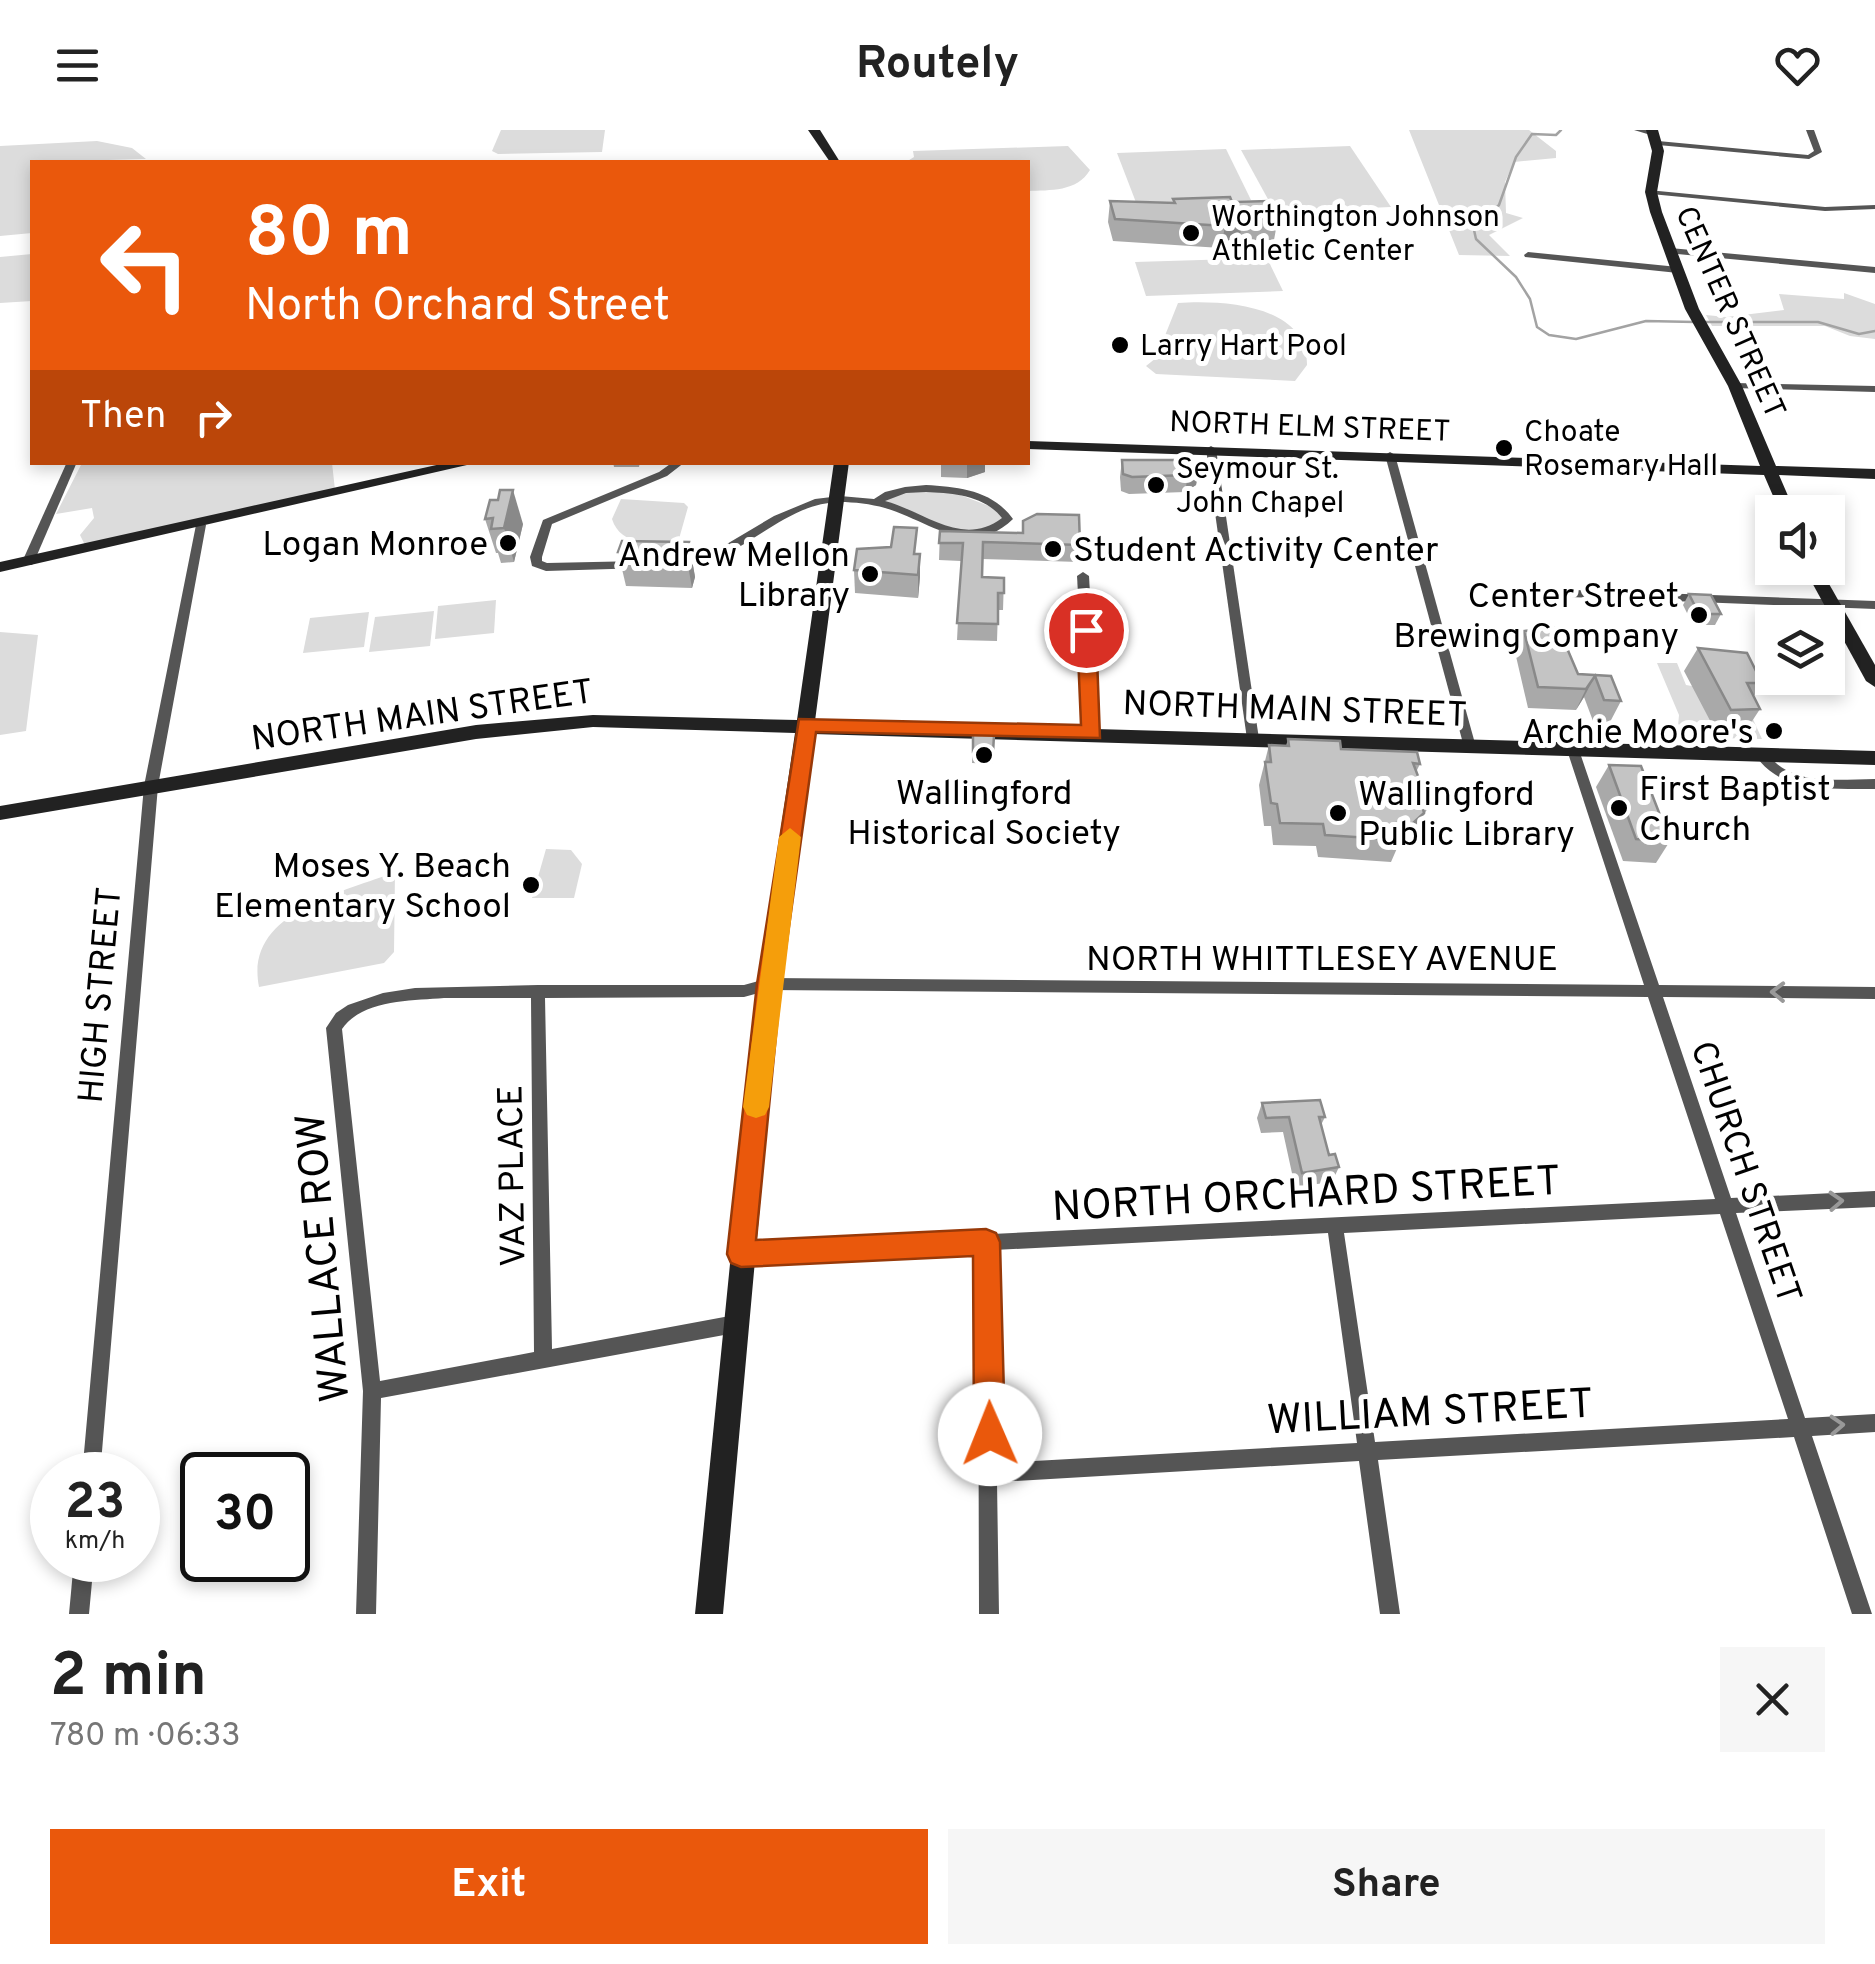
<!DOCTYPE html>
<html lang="en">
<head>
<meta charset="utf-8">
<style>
	:root { --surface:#fff; --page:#f6f6f6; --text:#222; --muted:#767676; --accent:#ea580c }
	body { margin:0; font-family:Overpass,sans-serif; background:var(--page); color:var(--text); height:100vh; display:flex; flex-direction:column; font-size:38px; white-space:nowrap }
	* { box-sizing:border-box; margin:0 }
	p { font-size:32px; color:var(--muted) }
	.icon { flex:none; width:55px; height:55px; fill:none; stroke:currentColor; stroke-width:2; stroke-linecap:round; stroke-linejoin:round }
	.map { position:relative; height:1484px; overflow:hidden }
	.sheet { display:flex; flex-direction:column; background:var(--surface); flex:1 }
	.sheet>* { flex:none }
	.top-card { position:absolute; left:30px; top:30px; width:1000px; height:305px; border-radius:0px; box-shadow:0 5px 15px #0003; background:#ea580c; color:#fff; overflow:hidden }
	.fabs { position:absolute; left:1755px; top:365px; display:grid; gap:20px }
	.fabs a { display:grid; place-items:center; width:90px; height:90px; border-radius:0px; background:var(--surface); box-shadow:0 5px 15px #0003; font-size:50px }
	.speed { position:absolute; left:30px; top:1322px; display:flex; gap:20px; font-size:50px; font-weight:700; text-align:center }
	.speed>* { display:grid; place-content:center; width:130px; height:130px; border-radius:50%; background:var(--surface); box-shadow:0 5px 15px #0003; line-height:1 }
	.speed small { font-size:25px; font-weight:400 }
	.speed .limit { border:5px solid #111; border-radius:15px; background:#fff; color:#111 }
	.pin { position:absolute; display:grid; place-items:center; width:85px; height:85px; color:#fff; margin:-42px; border:5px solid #fff; border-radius:50%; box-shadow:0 2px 10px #0007 }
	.me { position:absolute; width:110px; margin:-55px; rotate:359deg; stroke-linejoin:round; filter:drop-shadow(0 0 8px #0008) }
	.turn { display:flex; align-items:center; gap:35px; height:210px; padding:0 50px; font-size:45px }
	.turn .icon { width:130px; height:130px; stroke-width:2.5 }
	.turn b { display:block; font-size:70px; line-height:85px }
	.then { display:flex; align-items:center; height:95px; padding:0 50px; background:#0003; gap:20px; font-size:38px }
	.round { display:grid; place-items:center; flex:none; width:105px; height:105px; border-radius:0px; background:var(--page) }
	.summary { display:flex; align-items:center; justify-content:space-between; height:170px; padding:0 50px }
	h1 { font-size:60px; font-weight:700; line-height:75px }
	.button { display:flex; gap:20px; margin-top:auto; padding:20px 50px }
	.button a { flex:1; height:115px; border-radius:0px; background:var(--accent); color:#fff; font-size:40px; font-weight:700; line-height:115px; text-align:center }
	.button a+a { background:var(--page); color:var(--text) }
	header { display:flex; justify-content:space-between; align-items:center; height:130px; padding:0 50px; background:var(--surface); font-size:45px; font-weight:700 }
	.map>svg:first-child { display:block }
	.green { fill:#dcdcdc }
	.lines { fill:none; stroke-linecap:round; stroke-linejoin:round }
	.stream { stroke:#a3a3a3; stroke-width:2.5 }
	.street { fill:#555; fill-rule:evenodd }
	.secondary { fill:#222; fill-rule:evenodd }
	.wall { fill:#a9a9a9 }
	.shaded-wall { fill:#898989 }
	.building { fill:#c4c4c4; stroke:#898989; stroke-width:2.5 }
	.oneway { stroke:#999 }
	.route { fill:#ea580c; stroke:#983908; stroke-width:2.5 }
	.slow { fill:#f59e0b }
	.poi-dot { fill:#000; stroke:#fff; stroke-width:4 }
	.labels { text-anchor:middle; stroke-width:10; stroke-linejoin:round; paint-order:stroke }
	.far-poi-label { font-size:30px; fill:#000; stroke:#fff; text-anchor:start }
	.far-street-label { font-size:30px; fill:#000; stroke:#fff }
	.poi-label { font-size:35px; fill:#000; stroke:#fff; text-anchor:end }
	.street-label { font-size:35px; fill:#000; stroke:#fff }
	.near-street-label { font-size:42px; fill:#000; stroke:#fff }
</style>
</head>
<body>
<header><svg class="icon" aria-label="menu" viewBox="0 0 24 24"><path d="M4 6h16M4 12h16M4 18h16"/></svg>Routely<svg class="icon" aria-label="heart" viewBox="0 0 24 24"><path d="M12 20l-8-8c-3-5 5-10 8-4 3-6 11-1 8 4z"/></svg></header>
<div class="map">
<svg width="1875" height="1484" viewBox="0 0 1875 1484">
	<rect width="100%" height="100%" fill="#fff"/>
	<g class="green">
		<path d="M501 0H605L602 22 498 24 492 21Z"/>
		<path d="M1409 0H1529L1556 21V28L1514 32 1505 52 1506 83 1523 88 1489 105 1510 126 1459 125Z"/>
		<path d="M97 11 132 18 146 29 32 32V103L0 106V16Z"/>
		<path d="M1068 16 1090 40C1077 62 1050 60 1028 61V32H906L914 27 913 21Z"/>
		<path d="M1350 16 1391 77 1275 82 1241 20Z"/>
		<path d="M1226 19 1251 70 1137 75 1117 23Z"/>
		<path d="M32 124V171L0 173V127Z"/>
		<path d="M1267 128 1283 161 1146 166 1135 132Z"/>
		<path d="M1844 163 1875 174V209L1850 206 1825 196H1712L1706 185 1726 187 1784 180 1779 164 1844 169Z"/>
		<path d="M1178 173C1222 170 1308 174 1307 235L1295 251 1156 244 1146 236 1156 228Z"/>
		<path d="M82 333H332L335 360 85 415 80 405 94 388 92 378 56 384Z"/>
		<path d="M903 358 945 359 1007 383C977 426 915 387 878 370Z"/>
		<path d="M621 369 684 373 688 377 677 416C653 413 621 417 612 389Z"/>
		<path d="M496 470 494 503 435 509 438 476Z"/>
		<path d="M434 481 430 516 369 522 375 487Z"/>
		<path d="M369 482 364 517 303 523 310 488Z"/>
		<path d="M0 502 38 505 26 601 0 605Z"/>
		<path d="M1657 533H1677L1686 555 1703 558 1715 606 1736 603 1747 576 1762 609 1677 607 1679 585Z"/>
		<path d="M546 719 571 720 582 734 574 768H532Z"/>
		<path d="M395 742 394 822 384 833 259 857C244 782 342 763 395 742Z"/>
	</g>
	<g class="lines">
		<g class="stream">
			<path d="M1561 0 1556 5 1532 4 1516 27 1499 75 1474 100 1476 109 1516 147 1530 169 1537 197 1549 205 1576 209 1646 191 1695 192"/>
			<path d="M1705 192H1818L1859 204 1875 201"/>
		</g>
		<g class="street">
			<path d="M1634 0H1647L1658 4 1654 6Z"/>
			<path d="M1806 0H1814L1822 22 1809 29 1658 15 1654 13 1658 11 1808 25 1814 21Z"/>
			<path d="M1648 60 1825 77 1875 75V79L1825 81 1651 64 1647 62Z"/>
			<path d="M1670 118 1875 137V143L1667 123V119Z"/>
			<path d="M1528 122 1678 137 1682 140 1678 143 1525 127 1524 125Z"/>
			<path d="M1735 253 1875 256V262L1732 258 1730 256Z"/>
			<path d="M1211 316 1216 319 1259 609 1253 614 1247 609 1206 319Z"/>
			<path d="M1390 322 1395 325 1476 617 1470 622 1464 617 1385 325Z"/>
			<path d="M67 332H77L34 432 32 435H24L22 432Z"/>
			<path d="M673 332H685L667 346 552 394 542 427V431L547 433 640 431 646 435 644 438 546 441 532 436 530 427 543 390 659 342Z"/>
			<path d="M926 355C959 357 992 360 1013 389 970 430 930 391 885 378 871 374 854 372 840 372 794 373 761 408 722 426 707 432 693 435 677 438L671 434 673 431 697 428 715 421 774 386 815 369 840 366 874 369 885 362 905 357ZM926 362C952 363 984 365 1002 388 962 418 926 382 885 371L906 363Z"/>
			<path d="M201 392 206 395 158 656 100 1345H82L144 656 196 395Z"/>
			<path d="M1083 442 1089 446 1098 603 1092 607 1086 603 1077 446Z"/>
			<path d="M1548 459 1875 471V479L1544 466 1542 463Z"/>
			<path d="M1573 615 1579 620 1659 855 1875 857V869L1663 867 1731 1068 1875 1061V1077L1736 1083 1805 1288 1875 1284V1302L1812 1306 1872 1484H1852L1794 1307 1378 1330 1400 1484H1380L1359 1331 997 1352 999 1484H979L978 1121 741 1132 735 1130 733 1124 735 1118 741 1116 1715 1069 1648 867 769 860 744 867 545 868 552 1219 735 1185 741 1188 744 1194 741 1200 735 1203 381 1268 376 1484H356L363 1261 326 898 336 883 348 875 383 863 415 858 538 855H744L769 848 1644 855 1567 620ZM444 868H531L534 1222 380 1251 342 899C363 869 411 871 444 868ZM1720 1084 1788 1289 1375 1312 1344 1103ZM1328 1103 1357 1313 997 1333 994 1120Z"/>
			<path d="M1761 620C1770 626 1776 635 1786 640 1812 654 1847 649 1875 649V659C1831 658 1783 665 1755 625Z"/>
			<path d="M74 1430H94L89 1484H69Z"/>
		</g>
		<g class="secondary">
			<path d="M808 0H820L840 32H830Z"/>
			<path d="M1646 0H1658L1664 21 1657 62 1662 82 1699 179 1742 256 1776 336 1875 339V349L1779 345 1795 382H1780L1764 345 1028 319V311L1760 336 1728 256 1685 179 1650 82 1645 62 1652 21Z"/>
			<path d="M450 332H480L0 442V432Z"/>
			<path d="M834 332H849L815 591 1875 621V635L813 604 780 854 723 1484H695L758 854 795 603 593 597 476 609 0 690V676L476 595 593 585 797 590Z"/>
			<path d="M1804 438H1820L1875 535V557L1866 551Z"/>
		</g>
	</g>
	<g class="wall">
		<path d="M1173 69 1232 72 1278 88 1274 110 1239 111 1238 116 1221 118 1113 111 1108 92 1110 71 1173 73Z"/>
		<path d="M1122 330 1199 338 1196 355 1185 362 1129 364 1121 361 1120 347Z"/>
		<path d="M613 332H640L639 337H614Z"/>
		<path d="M941 332H985V342L967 348 941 347Z"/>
		<path d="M490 370 523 394 514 432 501 433 498 423H496L485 389Z"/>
		<path d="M1023 391 1080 415 1079 432 982 429V447L1004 448 1003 480H998L997 511 957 510 961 431 939 430 940 401 1022 403Z"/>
		<path d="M689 412 695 447 692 458 626 456 618 422Z"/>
		<path d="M917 424 920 447 918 468 855 463 854 440Z"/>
		<path d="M1689 464 1721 484 1715 495H1693L1683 475Z"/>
		<path d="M1524 501 1578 544 1611 546 1621 571 1610 592 1593 591 1584 567 1576 580 1528 578 1515 522Z"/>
		<path d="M1698 518 1762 553 1754 566 1760 579 1745 602H1716L1684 541Z"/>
		<path d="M973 604 994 605 992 634 972 633Z"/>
		<path d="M1288 609 1420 634 1416 642 1429 675 1414 706 1402 716H1398L1391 732 1318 727 1316 716 1273 715 1271 696H1264L1259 655 1269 615 1286 616Z"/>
		<path d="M1609 635 1670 711 1656 733 1623 731 1596 657Z"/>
		<path d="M1262 973 1325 987 1321 995 1329 1025 1339 1037 1332 1052 1295 1057 1283 1002 1261 1003 1257 988Z"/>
	</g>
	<g class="shaded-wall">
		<path d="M1242 94 1238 116 1221 118 1225 96Z"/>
		<path d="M967 332H985V342L967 348Z"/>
		<path d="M1199 338 1196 355 1185 362 1188 345Z"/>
		<path d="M513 360 523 394 514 432 504 398Z"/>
		<path d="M689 412 695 447 692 458 686 424Z"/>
		<path d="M920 424V447L918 468V445Z"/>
		<path d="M1595 546 1584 567 1576 580 1586 559Z"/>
		<path d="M1424 683 1414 706 1402 716 1412 694Z"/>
	</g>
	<g class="building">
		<path d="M1230 67 1232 72 1270 71 1278 88 1240 89 1242 94 1225 96 1115 89 1110 71 1175 73 1173 69Z"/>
		<path d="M1122 330H1185L1199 338 1188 345 1132 347 1123 344Z"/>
		<path d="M500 360H513L504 398 491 399 493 388 485 389 490 370H498Z"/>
		<path d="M1037 384 1079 385 1080 415 983 412 982 447 1004 448V463H998V494L957 493 963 413H939L940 401 1023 403V391Z"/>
		<path d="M894 397 917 398 914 424H920L918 445 854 440 857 419 891 417Z"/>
		<path d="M622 411 689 412 686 424 618 422Z"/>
		<path d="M1689 464 1711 465 1721 484H1699Z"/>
		<path d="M1558 497 1578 544 1611 546 1621 571 1604 570 1595 546 1586 559 1538 557 1524 501Z"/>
		<path d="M1698 518 1747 523 1762 553H1747L1760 579 1731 580Z"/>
		<path d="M973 604 994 605 993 623 973 622Z"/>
		<path d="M1288 609 1340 611 1341 619 1417 622 1420 634 1413 633 1429 675H1422L1424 683 1412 694 1397 693 1400 710 1325 705 1323 694 1280 693 1277 674 1271 673 1265 632H1271L1269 615 1289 616Z"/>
		<path d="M1609 635 1641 636 1670 711 1636 709Z"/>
		<path d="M1320 970 1325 987H1319L1329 1025 1335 1024 1339 1037 1302 1043 1289 987 1266 988 1262 973Z"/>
	</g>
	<defs><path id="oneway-chevron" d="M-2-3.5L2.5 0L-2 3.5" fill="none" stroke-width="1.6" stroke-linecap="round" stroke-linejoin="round" transform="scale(2.5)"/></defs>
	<g class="oneway">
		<use href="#oneway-chevron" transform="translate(1778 862) rotate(-179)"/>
		<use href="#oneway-chevron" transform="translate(1836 1071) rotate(-3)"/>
		<use href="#oneway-chevron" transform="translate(1837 1295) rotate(-3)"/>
	</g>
	<path class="route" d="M1086 494 1096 500 1100 608 816 602 781 854 756 1110 986 1099 996 1103 1000 1112 1005 1304 1000 1315 990 1320 979 1315 974 1304 973 1126 741 1137 731 1133 727 1124 757 854 799 589 1081 595 1077 500Z"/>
	<path class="slow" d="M790 698 801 707 769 977 765 985 756 988 747 985 743 977 779 707Z"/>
	<g class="poi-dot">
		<circle cx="1191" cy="103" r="10"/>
		<circle cx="1120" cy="215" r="10"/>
		<circle cx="1504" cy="318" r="10"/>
		<circle cx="1156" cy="355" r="10"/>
		<circle cx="508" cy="413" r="10"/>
		<circle cx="1053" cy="419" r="10"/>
		<circle cx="870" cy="444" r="10"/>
		<circle cx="1699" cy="485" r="10"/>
		<circle cx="1774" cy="601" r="10"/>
		<circle cx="984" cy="625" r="10"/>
		<circle cx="1619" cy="678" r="10"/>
		<circle cx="1338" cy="683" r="10"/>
		<circle cx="531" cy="755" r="10"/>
	</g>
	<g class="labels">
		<g class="far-poi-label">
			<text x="1211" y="96">Worthington Johnson<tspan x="1211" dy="34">Athletic Center</tspan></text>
			<text x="1140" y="225">Larry Hart Pool</text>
			<text x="1524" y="311">Choate<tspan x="1524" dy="34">Rosemary Hall</tspan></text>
			<text x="1176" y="348">Seymour St.<tspan x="1176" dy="34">John Chapel</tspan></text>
		</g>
		<g class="far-street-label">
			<text transform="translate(1731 182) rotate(66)" y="10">CENTER STREET</text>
			<text transform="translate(1310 296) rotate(2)" y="10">NORTH ELM STREET</text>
		</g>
		<g class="poi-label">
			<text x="488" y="425">Logan Monroe</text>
			<text x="1073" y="431" text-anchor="start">Student Activity Center</text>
			<text x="850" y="436">Andrew Mellon<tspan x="850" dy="40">Library</tspan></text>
			<text x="1679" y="477">Center Street<tspan x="1679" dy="40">Brewing Company</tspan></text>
			<text x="1754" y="613">Archie Moore's</text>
			<text x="1639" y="670" text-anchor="start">First Baptist<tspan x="1639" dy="40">Church</tspan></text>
			<text x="984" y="674" text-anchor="middle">Wallingford<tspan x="984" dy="40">Historical Society</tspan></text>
			<text x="1358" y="675" text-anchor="start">Wallingford<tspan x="1358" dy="40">Public Library</tspan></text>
			<text x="511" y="747">Moses Y. Beach<tspan x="511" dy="40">Elementary School</tspan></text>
		</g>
		<g class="street-label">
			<text transform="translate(1295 578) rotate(2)" y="12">NORTH MAIN STREET</text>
			<text transform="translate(422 584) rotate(-8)" y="12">NORTH MAIN STREET</text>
			<text x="1322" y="840">NORTH WHITTLESEY AVENUE</text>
			<text transform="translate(99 865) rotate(-85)" y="12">HIGH STREET</text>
			<text transform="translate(1747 1042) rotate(71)" y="12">CHURCH STREET</text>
			<text transform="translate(511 1046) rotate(-91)" y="12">VAZ PLACE</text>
		</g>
		<g class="near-street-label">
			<text transform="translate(1306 1062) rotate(-3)" y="15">NORTH ORCHARD STREET</text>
			<text transform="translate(321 1128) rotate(-95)" y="15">WALLACE ROW</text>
			<text transform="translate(1430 1280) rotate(-3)" y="15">WILLIAM STREET</text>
		</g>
	</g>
</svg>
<div class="fabs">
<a><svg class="icon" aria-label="sound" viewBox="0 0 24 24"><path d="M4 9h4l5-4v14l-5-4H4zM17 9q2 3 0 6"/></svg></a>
<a><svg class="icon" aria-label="layers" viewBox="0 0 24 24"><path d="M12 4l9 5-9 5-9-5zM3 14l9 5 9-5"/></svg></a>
</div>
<div class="speed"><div>23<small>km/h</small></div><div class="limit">30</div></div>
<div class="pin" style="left:1086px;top:500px;background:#d93025"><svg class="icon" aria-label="arrive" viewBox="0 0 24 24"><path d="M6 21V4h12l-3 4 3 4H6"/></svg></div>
<svg class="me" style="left:990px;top:1304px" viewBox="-20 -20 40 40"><circle r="19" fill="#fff"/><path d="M0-13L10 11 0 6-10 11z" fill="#ea580c"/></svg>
<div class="top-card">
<div class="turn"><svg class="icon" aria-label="left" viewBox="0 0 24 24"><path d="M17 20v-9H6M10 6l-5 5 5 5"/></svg><div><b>80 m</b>North Orchard Street</div></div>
<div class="then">Then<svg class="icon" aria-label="right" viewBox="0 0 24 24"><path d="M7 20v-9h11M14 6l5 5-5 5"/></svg></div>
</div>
</div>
<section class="sheet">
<div class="summary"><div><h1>2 min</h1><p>780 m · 06:33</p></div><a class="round"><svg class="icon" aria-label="close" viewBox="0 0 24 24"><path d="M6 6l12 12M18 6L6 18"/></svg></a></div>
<div class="button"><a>Exit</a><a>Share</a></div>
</section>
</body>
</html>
